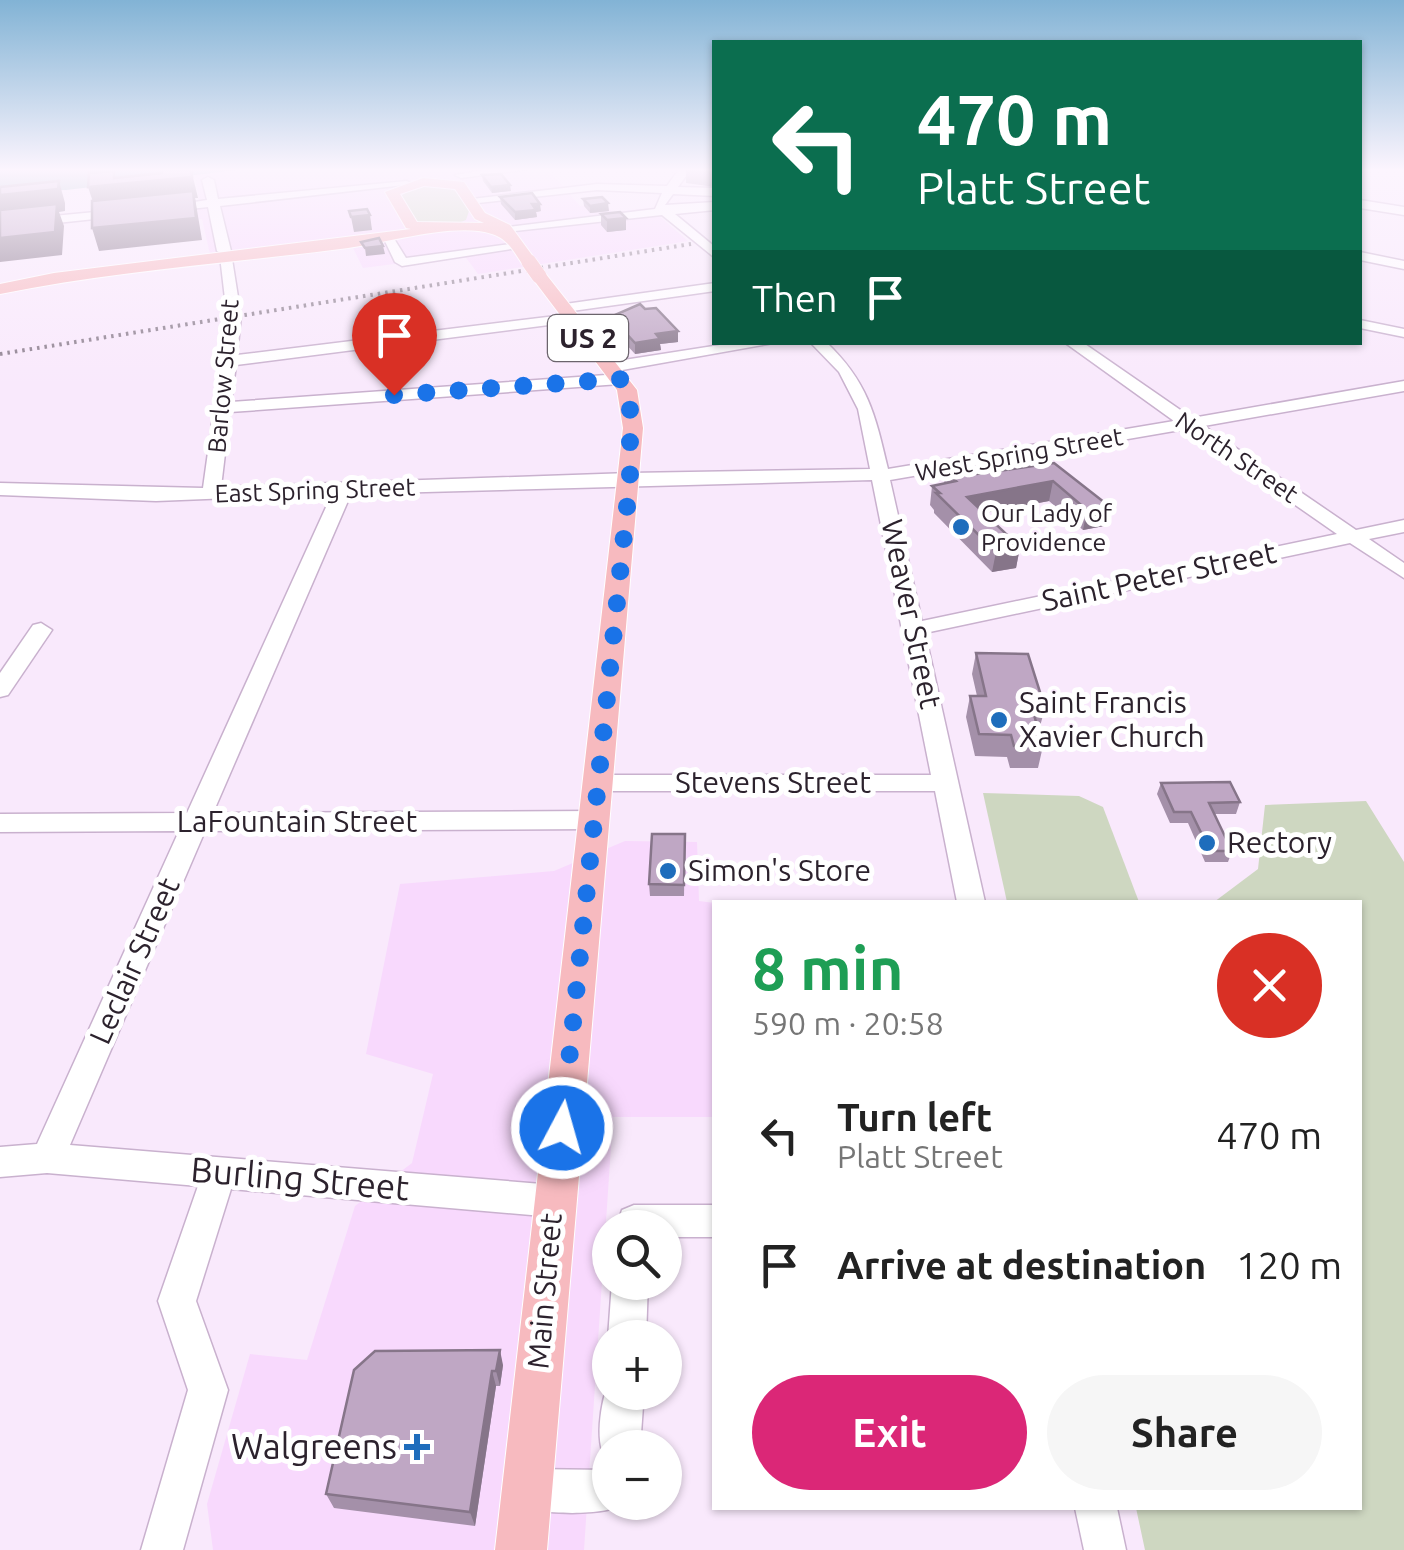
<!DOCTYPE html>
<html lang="en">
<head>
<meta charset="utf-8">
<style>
	:root { --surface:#fff; --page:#f6f6f6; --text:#222; --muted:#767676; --accent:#db2777 }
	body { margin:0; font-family:Ubuntu,sans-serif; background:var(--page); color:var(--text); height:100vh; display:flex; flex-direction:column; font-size:38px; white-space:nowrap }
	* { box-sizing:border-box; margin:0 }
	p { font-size:32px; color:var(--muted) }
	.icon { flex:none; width:55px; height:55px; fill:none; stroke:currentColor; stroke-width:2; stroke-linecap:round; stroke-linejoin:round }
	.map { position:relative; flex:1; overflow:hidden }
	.side { position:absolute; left:712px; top:900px; width:650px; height:610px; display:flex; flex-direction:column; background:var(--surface); border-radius:0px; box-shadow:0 2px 8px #0004 }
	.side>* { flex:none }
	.guide { position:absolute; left:712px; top:40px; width:650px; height:305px; border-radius:0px; box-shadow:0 2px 8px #0004; background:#0b6e4f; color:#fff; overflow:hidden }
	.tools { position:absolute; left:592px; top:1210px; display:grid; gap:20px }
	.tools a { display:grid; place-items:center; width:90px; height:90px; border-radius:50%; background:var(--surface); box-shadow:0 2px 8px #0004; font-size:50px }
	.pin { position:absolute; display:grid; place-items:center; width:85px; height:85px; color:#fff; margin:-102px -42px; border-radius:50% 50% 50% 0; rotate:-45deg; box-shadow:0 0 10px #0007 }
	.pin .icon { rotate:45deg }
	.me { position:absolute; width:110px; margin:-55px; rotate:6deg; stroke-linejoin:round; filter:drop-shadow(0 0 8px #0008) }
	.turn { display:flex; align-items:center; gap:35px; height:210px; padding:0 40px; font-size:45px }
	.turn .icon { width:130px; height:130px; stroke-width:2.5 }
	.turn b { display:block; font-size:70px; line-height:85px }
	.then { display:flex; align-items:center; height:95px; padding:0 40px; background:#0003; gap:20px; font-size:38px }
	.round { display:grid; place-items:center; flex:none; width:105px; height:105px; border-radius:52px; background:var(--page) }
	.summary { display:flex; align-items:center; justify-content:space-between; height:170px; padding:0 40px }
	h1 { font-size:60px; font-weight:600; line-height:75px; color:#1e9e55 }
	.action { display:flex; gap:20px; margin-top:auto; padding:20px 40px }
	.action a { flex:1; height:115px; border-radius:60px; background:var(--accent); color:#fff; font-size:40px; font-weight:600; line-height:115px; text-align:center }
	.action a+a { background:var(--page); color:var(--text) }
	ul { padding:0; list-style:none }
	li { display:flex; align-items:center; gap:30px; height:130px; padding:0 40px }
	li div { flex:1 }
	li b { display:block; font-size:38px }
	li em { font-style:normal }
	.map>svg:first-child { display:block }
	.built { fill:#f8d9fd }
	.green { fill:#ced7c1 }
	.water { fill:#8ab1b8 }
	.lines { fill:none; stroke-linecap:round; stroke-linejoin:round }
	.minor-casing { stroke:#c9b1ce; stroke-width:3 }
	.major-casing { stroke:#fff; stroke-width:2 }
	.minor { fill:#fff; fill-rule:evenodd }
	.major { fill:#f7babf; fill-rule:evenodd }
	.rail { stroke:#8a7d8c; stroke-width:4; stroke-dasharray:2.5 5; stroke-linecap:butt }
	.major-bridge-casing { stroke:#fff; stroke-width:16; stroke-linecap:butt }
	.major-bridge { stroke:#f7babf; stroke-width:15 }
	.wall { fill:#a490a9 }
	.shaded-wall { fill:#867589 }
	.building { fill:#bfa7c4; stroke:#867589; stroke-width:2.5 }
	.route { stroke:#1a73e8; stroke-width:18; stroke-dasharray:0 32.4 }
	.poi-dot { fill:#1e6dbc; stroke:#fff; stroke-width:4 }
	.labels { text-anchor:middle; stroke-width:10; stroke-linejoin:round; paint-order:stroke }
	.far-street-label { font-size:25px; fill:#2c222d; stroke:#fff }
	.far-poi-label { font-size:25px; fill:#2c222d; stroke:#fff; text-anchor:start }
	.shield { fill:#fff; stroke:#6b646c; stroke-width:2.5 }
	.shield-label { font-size:28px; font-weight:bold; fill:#2c222d }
	.street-label { font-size:30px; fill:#2c222d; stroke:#fff }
	.poi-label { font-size:30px; fill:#2c222d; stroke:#fff; text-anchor:start }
	.near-street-label { font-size:35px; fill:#2c222d; stroke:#fff }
	.near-poi-label { font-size:35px; fill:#2c222d; stroke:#fff; text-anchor:end }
</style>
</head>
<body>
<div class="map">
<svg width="1404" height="1550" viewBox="0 0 1404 1550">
	<rect width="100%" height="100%" fill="#f9e9fc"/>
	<g class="built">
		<path d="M246 169H542L548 170 580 206 604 203 613 212 650 208 688 241 478 274 464 255 363 268 353 248 212 263 202 219 184 221 199 201 195 175Z"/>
		<path d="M625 841 697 842 699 901 715 903V1117H613L584 1550H213L207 1504 250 1354 307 1360 355 1206 412 1163 433 1074 366 1054 400 884 554 871Z"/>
	</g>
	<g class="green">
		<path d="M434 184 456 191 469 211 466 220 453 225 418 224 401 196 414 187Z"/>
		<path d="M983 793 1079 796 1103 807 1139 902H1007Z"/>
		<path d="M1366 801 1404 862V1550H1145L1136 1508H1360V902H1214L1258 869 1265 805Z"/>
	</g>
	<path class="water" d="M0 169H246L66 190 0 191Z"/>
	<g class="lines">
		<g class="minor-casing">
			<g id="minor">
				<path d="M489 169H530L461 178 455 175Z"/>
				<path d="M679 169H691L678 187 715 188V196L673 194 665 205 715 202V210L675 214 715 247V258L662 215 505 232 499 228 655 209 662 193 597 190 469 204 463 200 597 184 667 186Z"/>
				<path d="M208 177 214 180 218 199 407 181 413 184 220 206 231 251 224 255 217 251 208 207 163 212 157 208 207 200 202 180Z"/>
				<path d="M1360 200 1404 207V215L1360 208Z"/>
				<path d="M127 209 123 216 0 229V221Z"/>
				<path d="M383 237H393L406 258 518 243 524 247 402 266 395 262Z"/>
				<path d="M1360 252 1404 261V269L1360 260Z"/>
				<path d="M220 256 232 259 241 316 237 355 572 314 579 318 572 322 236 365 231 402 620 374 628 379 620 384 230 412 221 487 630 473 870 469 858 409 839 372 810 342H826C868 382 875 414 888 469L1174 421 1064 342H1082L1192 418 1404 381V391L1204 426 1356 530 1404 520V532L1369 539 1404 563V578L1350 543 925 633 985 902H957L935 791H599L586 783 599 775H931L872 480 351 494 213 813 594 811 603 814 607 820 603 826 594 829 205 831 70 1145 554 1185 566 1190 571 1201 566 1212 554 1217 231 1189 196 1301 228 1390 183 1550H141L188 1390 158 1301 198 1186 47 1173 0 1177V1147L37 1144 179 831 0 832V814L187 813 332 494 156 501 0 495V483L203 488 227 316ZM1186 429 1337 534 922 621 890 480Z"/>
				<path d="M715 283V291L565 312 558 308 565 304Z"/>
				<path d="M1360 320 1404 329V337L1360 328Z"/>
				<path d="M739 342H779L611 372 603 367 611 362Z"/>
				<path d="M41 623 52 630 8 695 0 697V673L33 625Z"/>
				<path d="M634 1205H715V1237H665V1228H616L622 1210Z"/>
				<path d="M612 1282H648L646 1338H610V1343L608 1338Z"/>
				<path d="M610 1379V1392H644L640 1448H610V1464C592 1448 601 1400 610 1379Z"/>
				<path d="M527 1469 610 1470V1502H626C608 1518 535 1514 512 1505L506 1490 512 1475Z"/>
				<path d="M1075 1508H1117L1126 1550H1084Z"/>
			</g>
		</g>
		<g class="major-casing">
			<g id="major">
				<path d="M423 178 464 182 485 213 510 225 537 262 535 265H523C514 252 508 239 492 234 455 222 388 243 348 248 232 263 115 271 0 294V284L54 273 411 229 406 228 385 192ZM424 186 455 189 475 219 484 223 417 222 400 194Z"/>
				<path d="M533 273H545L637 390 643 428 547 1550H495L623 428 617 390 533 279Z"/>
			</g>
		</g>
		<use href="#minor" class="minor"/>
		<use href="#major" class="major"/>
		<path class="rail" d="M0 354 691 244"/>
		<g class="major-bridge-casing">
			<path id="major-bridge" d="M529 262 539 276"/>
		</g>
		<use href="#major-bridge" class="major-bridge"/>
	</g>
	<g class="wall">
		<path d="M686 169H715V187L686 183Z"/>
		<path d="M482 175 511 191 492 193 483 181Z"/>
		<path d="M500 197 541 211 536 212 537 217 515 220 501 204Z"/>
		<path d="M583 199 609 211 590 213 584 206Z"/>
		<path d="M601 214 626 218V230L607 232 601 225Z"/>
		<path d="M645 309 678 331V342L660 344 661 350 635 354 614 331V320L618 318 617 314Z"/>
		<path d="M1054 463 1109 506 1104 526 1083 530 1049 501 984 513 1020 547 1016 568 992 572 934 513V510L930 505 932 486 944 484 946 472 977 474Z"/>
		<path d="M976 653 1045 708 1039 730 1043 746 1038 768H1010L1007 757 975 756 966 717 970 696H977L972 674Z"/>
		<path d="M1161 783 1240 802 1236 814H1214L1232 851 1228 862H1205L1188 823H1170L1157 794Z"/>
		<path d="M685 834 684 896H650L649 884Z"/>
		<path d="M503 1365 500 1386H496L475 1526 334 1508 326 1494 354 1370Z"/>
	</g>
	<g class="shaded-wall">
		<path d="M191 169 198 198H195L202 240 99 251 92 228 95 208 88 187 114 178V171L117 184Z"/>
		<path d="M59 181 65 203V211L59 212 64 226 62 255 0 262V195Z"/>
		<path d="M510 185 511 191 492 193 491 187Z"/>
		<path d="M608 203 609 211 590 213V206Z"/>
		<path d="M532 204H540L541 211 536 212 537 217 515 220V212Z"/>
		<path d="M370 215 372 230 354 232 351 217Z"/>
		<path d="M626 218V230L607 232V220Z"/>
		<path d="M383 246 385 254 366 256 365 248Z"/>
		<path d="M678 331V342L660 344 661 350 635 354V343L656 334Z"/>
		<path d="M1053 481 1049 501 964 517 967 497Z"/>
		<path d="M1109 506 1104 526 1083 530 1087 510Z"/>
		<path d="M1020 547 1016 568 992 572 996 552Z"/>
		<path d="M500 1350 503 1365 500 1386 496 1371Z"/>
		<path d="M492 1371 496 1386 475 1526 470 1512Z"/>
	</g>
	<g class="building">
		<path d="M162 169H191L192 177 88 187 89 173 114 171V178L162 173Z"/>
		<path d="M501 174 510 185 491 187 482 175Z"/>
		<path d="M59 181 58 189 0 195V187Z"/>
		<path d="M193 191 196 218 92 228V201Z"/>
		<path d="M532 193 540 204H532L536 210 515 212 500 197Z"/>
		<path d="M602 197 608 203 590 206 583 199Z"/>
		<path d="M57 204 55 232 0 238V210Z"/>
		<path d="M367 209 370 215 351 217 349 211Z"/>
		<path d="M620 212 626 218 607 220 601 214Z"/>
		<path d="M379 238 383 246 365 248 361 242Z"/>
		<path d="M640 304 645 309 656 308 678 331 656 334 660 339 635 343 614 320 623 316 617 314Z"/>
		<path d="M1054 463 1109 506 1087 510 1053 481 967 497 1020 547 996 552 936 493H940L932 486 956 481 946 472 969 468 977 474Z"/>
		<path d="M976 653 1028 654 1045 708H1032L1043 746H1014L1011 735 979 734 970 696H986Z"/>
		<path d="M1230 782 1240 802 1209 803 1232 851H1210L1191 812H1174L1161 783Z"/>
		<path d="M652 834H685L684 885 649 884Z"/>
		<path d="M500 1350 496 1371H492L470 1512 326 1494 354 1370 375 1351Z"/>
	</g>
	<linearGradient id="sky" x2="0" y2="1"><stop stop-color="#82b3d5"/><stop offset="0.44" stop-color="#fcf5fe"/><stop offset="1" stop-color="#fcf5fe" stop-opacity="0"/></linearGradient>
	<rect width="1404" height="386" fill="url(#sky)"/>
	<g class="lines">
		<path class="route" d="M394 395 620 379 630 403V478L562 1128"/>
	</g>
	<g class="poi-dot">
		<circle cx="961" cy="527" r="10"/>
		<circle cx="999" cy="720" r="10"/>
		<circle cx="1207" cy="843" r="10"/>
		<circle cx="668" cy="871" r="10"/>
		<path d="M412 1432h10v10h10v10h-10v10h-10v-10h-10v-10h10z"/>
	</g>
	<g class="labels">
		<g class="far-street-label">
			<text transform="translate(223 376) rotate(-85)" y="9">Barlow Street</text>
			<text transform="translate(1019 454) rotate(-10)" y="9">West Spring Street</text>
			<text transform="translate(1237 457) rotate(34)" y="9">North Street</text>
			<text transform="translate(315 490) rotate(-2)" y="9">East Spring Street</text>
		</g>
		<g class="far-poi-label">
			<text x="981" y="522">Our Lady of<tspan x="981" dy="29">Providence</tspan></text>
		</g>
		<rect class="shield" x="548" y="315" width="80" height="46" rx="8"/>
		<g class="shield-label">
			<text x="588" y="348">US 2</text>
		</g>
		<g class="street-label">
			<text transform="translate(1159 577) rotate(-12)" y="10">Saint Peter Street</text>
			<text transform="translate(911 614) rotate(78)" y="10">Weaver Street</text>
			<text x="773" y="793">Stevens Street</text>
			<text x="297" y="832">LaFountain Street</text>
			<text transform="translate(135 961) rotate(-66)" y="10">Leclair Street</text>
			<text transform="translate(545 1291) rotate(-85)" y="10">Main Street</text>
		</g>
		<g class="poi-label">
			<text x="1019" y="713">Saint Francis<tspan x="1019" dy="34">Xavier Church</tspan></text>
			<text x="1227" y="853">Rectory</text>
			<text x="688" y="881">Simon's Store</text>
		</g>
		<g class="near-street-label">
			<text transform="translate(300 1179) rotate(5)" y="12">Burling Street</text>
		</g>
		<g class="near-poi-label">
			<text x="397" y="1459">Walgreens</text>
		</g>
	</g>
</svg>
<div class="tools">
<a><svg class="icon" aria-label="search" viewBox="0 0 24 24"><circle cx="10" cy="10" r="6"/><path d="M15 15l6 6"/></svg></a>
<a>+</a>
<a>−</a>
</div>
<div class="pin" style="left:394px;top:395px;background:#d93025"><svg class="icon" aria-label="arrive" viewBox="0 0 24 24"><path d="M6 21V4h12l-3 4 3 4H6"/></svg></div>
<svg class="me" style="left:562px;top:1128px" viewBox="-20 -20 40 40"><circle r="17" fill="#1a73e8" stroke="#fff" stroke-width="3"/><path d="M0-11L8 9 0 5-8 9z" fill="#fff"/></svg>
<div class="guide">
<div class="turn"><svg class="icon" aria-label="left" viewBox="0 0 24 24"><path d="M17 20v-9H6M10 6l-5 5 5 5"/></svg><div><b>470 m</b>Platt Street</div></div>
<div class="then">Then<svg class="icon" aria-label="arrive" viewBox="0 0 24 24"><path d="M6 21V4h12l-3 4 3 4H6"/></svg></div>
</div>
<section class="side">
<div class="summary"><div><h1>8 min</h1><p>590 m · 20:58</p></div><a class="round" style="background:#d93025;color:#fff"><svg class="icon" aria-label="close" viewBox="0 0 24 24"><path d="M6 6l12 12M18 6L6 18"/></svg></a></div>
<ul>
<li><svg class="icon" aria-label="left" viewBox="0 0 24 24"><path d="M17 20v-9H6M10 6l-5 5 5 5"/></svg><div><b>Turn left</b><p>Platt Street</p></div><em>470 m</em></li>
<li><svg class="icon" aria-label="arrive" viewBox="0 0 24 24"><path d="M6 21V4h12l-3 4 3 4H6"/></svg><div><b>Arrive at destination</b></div><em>120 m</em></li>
</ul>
<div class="action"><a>Exit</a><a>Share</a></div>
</section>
</div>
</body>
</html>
